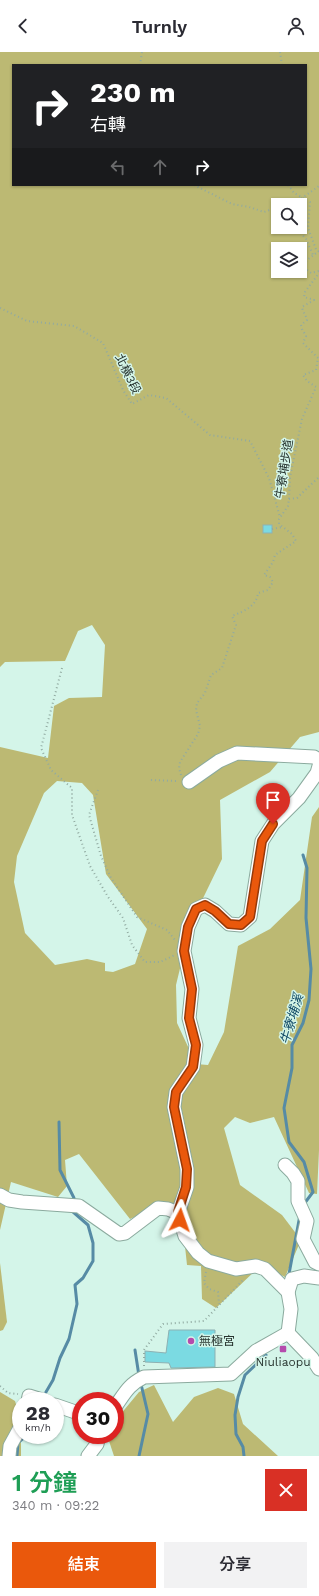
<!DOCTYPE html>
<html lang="zh-TW">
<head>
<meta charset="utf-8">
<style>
	:root { --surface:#fff; --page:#f2f2f3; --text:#2b2b33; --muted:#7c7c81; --accent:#ea580c }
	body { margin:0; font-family:"Work Sans","Noto Sans TC",sans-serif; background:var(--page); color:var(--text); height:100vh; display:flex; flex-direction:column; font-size:15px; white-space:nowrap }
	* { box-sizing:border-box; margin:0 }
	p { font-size:13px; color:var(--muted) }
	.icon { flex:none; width:22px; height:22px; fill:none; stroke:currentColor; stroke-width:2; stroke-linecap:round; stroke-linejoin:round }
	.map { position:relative; height:1404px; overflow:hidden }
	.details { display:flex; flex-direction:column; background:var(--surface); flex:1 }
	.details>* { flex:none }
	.banner { position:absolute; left:12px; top:12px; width:295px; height:122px; border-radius:0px; box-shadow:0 1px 3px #0004; background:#202124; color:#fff; overflow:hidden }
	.controls { position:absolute; left:271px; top:146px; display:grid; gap:8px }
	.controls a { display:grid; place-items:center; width:36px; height:36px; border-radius:0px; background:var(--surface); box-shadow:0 1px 3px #0004; font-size:20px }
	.speed { position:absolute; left:12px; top:1340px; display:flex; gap:8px; font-size:20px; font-weight:700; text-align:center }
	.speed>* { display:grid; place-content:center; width:52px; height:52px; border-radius:50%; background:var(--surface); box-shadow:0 1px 3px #0004; line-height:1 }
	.speed small { font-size:10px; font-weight:400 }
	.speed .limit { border:6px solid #d22; background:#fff; color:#111 }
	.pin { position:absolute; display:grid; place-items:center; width:34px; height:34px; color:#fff; margin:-41px -17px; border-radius:50% 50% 50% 0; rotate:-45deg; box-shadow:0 0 4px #0007 }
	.pin .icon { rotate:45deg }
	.me { position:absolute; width:44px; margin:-22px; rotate:4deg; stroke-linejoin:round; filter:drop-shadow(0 0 3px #0008) }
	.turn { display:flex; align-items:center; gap:14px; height:84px; padding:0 12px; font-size:18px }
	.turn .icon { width:52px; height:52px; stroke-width:2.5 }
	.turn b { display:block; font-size:28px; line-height:34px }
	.lanes { display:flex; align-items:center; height:38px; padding:0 12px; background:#0003; justify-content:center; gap:20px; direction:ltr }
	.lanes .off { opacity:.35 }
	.round { display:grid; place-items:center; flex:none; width:42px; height:42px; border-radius:0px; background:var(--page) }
	.head { display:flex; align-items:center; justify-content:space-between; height:68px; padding:0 12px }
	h1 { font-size:24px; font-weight:600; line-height:30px; color:#1e9e55 }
	.action { display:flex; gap:8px; margin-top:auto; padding:8px 12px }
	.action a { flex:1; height:46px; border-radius:0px; background:var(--accent); color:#fff; font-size:16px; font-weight:600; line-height:46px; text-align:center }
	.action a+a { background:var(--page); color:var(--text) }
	header { display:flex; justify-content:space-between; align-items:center; height:52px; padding:0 12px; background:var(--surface); font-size:18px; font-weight:600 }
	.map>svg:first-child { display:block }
	.forest { fill:#bcb973; fill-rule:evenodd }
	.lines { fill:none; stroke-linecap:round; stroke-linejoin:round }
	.stream { stroke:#568ba5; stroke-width:3 }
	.building { fill:#7bdae2; stroke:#8db1b3 }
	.minor-casing { stroke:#8baa9e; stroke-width:15 }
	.path { stroke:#91aaa1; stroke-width:2; stroke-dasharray:1 3; stroke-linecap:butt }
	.minor { stroke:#fff; stroke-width:13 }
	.route-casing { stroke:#983908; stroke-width:10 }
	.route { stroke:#ea580c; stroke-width:7 }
	.poi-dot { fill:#b54bad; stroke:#d4f5e9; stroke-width:1.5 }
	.labels { text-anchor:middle; stroke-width:3; stroke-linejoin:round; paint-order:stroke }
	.street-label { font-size:12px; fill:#283530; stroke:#d4f5e9 }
	.poi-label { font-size:12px; fill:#283530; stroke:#d4f5e9; text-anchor:start }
	.water-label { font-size:13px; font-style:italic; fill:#144c67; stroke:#d4f5e9 }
</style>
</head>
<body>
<header><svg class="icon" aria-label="back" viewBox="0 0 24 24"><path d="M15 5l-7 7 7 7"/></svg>Turnly<svg class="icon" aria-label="person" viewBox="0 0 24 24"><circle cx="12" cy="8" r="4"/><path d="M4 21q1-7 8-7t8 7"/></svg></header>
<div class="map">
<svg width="319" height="1404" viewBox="0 0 319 1404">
	<rect width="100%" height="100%" fill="#d4f5e9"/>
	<g class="forest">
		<path d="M0 0H319V680L300 685 270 720 220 748 222 807 191 871 176 933 177 971 196 1012 208 1013 224 980 238 894 270 877 300 848 312 765 319 755V1098L317 1142 309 1141 274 1065 250 1071 235 1065 224 1076 240 1133 282 1163 301 1188 285 1225 264 1214 257 1217 216 1256 202 1247 201 1214 187 1213 181 1157 158 1154 130 1167 79 1102 65 1108 67 1134 58 1145 11 1130 0 1178V695L48 706 54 654 69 646 102 645 105 593 92 573 78 579 65 609 5 610 0 615ZM13 13H306V133H13ZM278 153H300V175H278ZM278 197H300V219H278ZM57 729 82 731 93 743 106 822 147 877 135 912 113 920 105 919V911L87 907 55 913 25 881 14 830 17 804 44 741Z"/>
		<path d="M0 1211 7 1270 3 1278 0 1279Z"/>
		<path d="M154 1333 173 1370 194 1345 218 1336 234 1342 243 1372 278 1404H114L107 1383H115V1369L139 1340Z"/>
		<path d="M0 1340 15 1349 21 1369V1404H0Z"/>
	</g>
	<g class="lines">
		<g class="stream">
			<path d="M303 803 307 816 306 866 311 917 309 948 303 971 292 993V1016L284 1056 289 1090 304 1110 313 1140 304 1152"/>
			<path d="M59 1070 60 1118 74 1146"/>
			<path d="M289 1222 300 1163"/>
			<path d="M135 1298 139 1324"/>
			<path d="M46 1340 53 1328 60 1306 69 1287 77 1252 75 1233 83 1226 93 1209V1191L88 1173 72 1159"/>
			<path d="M17 1404 18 1391 27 1383"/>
			<path d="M139 1404 148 1362 141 1332"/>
			<path d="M244 1404 243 1395 236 1382 235 1363 238 1345 245 1323 266 1303"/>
		</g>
	</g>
	<g class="building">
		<rect x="263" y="473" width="9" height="8"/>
		<path d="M169 1278H215V1315L171 1316 169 1311 145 1310V1299L166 1301Z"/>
	</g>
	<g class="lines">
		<g class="minor-casing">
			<g id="minor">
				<path d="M189 730 219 709 237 701 314 705 319 708"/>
				<path d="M285 1113 293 1121 298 1129V1149L307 1169 303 1187 315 1210 319 1212"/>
				<path d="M0 1143 9 1148 22 1150 79 1154 119 1182 125 1181 158 1156 168 1157 178 1161"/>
				<path d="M288 1240 292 1227 304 1224 319 1226"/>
				<path d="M288 1281 312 1306 319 1317"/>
				<path d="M28 1349 29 1344 45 1349"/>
				<path d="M55 1353 81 1362"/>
				<path d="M115 1355C125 1341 128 1333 144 1325L231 1322 256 1299 288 1281 291 1257 288 1240 265 1217 256 1214 236 1217 208 1209 198 1201 185 1184 178 1161 187 1135V1117L174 1055 176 1040 193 1015 196 993 189 966 192 937 184 899 188 875 196 857 205 853 215 859 229 872 241 873 250 865 262 789 273 772 299 746 317 721 319 714"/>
				<path d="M9 1404 10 1394 21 1374"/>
				<path d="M88 1404 97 1392 99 1383"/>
			</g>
		</g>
		<g class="path">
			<path d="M280 0 282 13"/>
			<path d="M140 13 142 0"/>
			<path d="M194 133 232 152 249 155 264 160 278 155"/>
			<path d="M288 133 294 141 310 150 308 176 317 200"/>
			<path d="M287 153 295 151 319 134"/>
			<path d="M295 175 306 187 313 203"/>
			<path d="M319 199 307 208 303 215 311 221 319 219"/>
			<path d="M0 256 27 269 74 274 103 291 123 338 132 352 149 343 166 346 210 383 250 389 269 426 280 465"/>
			<path d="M289 447 297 446 319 425"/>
			<path d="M272 477 282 475"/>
			<path d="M62 616 41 696 51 718 72 736V763L90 814 108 845 123 866 132 893 145 910H160L175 903"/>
			<path d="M181 723 179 716 180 710 198 682 200 674 196 658 197 651 205 641 211 623 222 616 236 573 232 564C244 559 256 555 258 541L268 538 273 530 270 525 264 523 273 510 275 503 296 489 292 482 279 472V467L288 454 289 447 290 425 302 367 316 335 307 329 303 323 316 318 318 306 303 291 306 284 302 277 301 273 307 268C306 263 303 261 302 255L314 248 304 245 305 240 319 221"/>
			<path d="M151 728 178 729"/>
			<path d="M98 738 89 763 101 804 111 826 137 865 167 878 175 888"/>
			<path d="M206 1220 204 1231 209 1237 218 1240 219 1252"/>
			<path d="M144 1314V1298L163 1272 204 1269 243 1228"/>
			<path d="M0 1334 8 1341 18 1342"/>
		</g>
		<use href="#minor" class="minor"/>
	</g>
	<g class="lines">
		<g class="route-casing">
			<path id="route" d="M180 1168 178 1160 186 1135 187 1117 174 1055 176 1040 193 1015 196 993 189 966 192 937 184 899 188 875 196 857 205 853 215 859 229 872 241 873 250 865 262 789 273 772"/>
		</g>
		<use href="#route" class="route"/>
	</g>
	<g class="poi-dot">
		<circle cx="191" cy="1289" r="4"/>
		<rect x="279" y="1293" width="8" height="8" rx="2"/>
	</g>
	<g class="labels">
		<g class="street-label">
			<text transform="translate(128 322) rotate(64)" y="4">北橫3段</text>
			<text transform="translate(284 417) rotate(-81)" y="4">牛寮埔步道</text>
		</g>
		<g class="poi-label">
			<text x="199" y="1293">無極宮</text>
			<text x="283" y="1314" text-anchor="middle">Niuliaopu</text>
		</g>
		<g class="water-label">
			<text transform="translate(291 967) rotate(-74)" y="5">牛寮埔溪</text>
		</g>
	</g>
</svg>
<div class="controls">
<a><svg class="icon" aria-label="search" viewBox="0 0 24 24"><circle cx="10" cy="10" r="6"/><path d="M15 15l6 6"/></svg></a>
<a><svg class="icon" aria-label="layers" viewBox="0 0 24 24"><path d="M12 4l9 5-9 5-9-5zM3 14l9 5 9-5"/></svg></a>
</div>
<div class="speed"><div>28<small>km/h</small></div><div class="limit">30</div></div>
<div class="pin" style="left:273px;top:772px;background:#d93025"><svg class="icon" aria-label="arrive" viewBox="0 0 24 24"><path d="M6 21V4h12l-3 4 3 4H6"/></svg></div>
<svg class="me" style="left:180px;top:1168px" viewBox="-20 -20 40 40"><path d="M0-17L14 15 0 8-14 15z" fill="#ea580c" stroke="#fff" stroke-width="4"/></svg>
<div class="banner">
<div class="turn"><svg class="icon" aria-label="right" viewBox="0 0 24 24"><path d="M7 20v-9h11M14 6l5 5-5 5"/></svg><div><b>230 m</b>右轉</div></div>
<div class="lanes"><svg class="icon off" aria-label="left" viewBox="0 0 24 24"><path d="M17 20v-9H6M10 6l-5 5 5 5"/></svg><svg class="icon off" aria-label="ahead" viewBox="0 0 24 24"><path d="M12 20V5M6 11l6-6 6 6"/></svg><svg class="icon" aria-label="right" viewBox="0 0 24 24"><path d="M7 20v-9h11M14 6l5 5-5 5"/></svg></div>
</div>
</div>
<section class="details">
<div class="head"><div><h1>1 分鐘</h1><p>340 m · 09:22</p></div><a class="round" style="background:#d93025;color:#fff"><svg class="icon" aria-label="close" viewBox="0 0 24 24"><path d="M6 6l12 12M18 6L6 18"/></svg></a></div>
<div class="action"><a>結束</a><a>分享</a></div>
</section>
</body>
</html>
